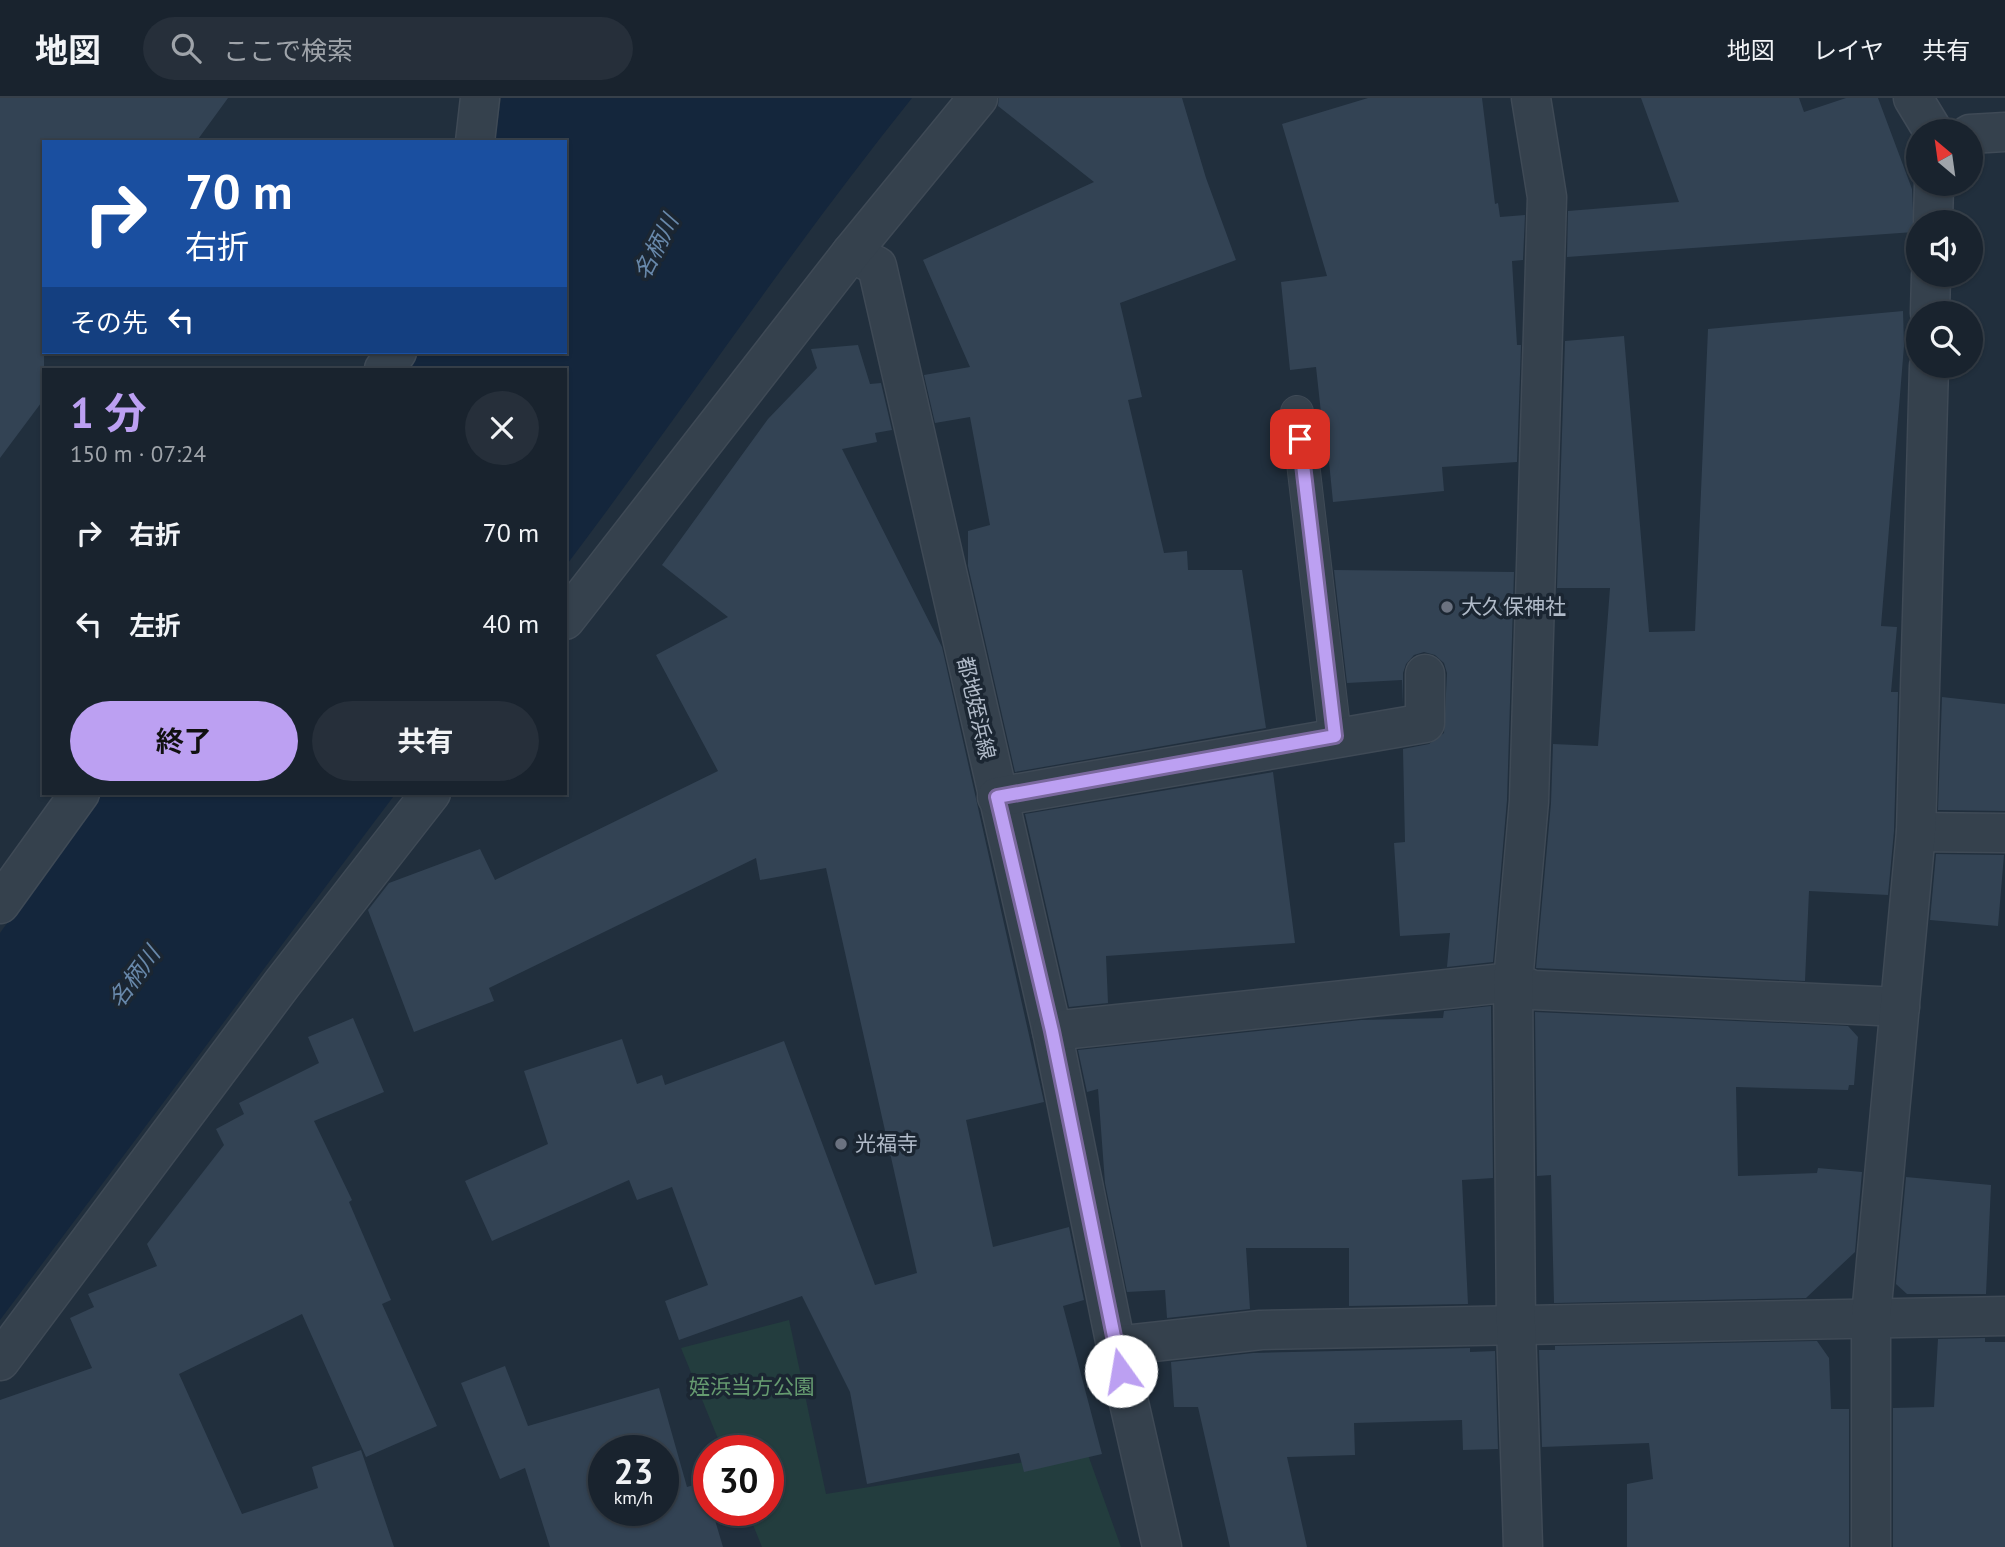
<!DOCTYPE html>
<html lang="ja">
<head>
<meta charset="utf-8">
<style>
	:root { --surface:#19232e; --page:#262f3a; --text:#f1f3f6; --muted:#9fa4aa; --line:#37404a; --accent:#bca0f2 }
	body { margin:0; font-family:"PT Sans","Noto Sans JP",sans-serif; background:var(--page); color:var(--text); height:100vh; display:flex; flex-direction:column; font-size:26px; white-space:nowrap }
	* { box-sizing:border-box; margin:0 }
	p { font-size:23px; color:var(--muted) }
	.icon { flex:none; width:38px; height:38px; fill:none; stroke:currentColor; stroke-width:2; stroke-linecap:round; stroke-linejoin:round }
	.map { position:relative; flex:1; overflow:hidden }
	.sheet { position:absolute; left:42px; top:270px; width:525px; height:427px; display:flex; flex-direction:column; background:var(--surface); border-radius:0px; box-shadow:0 2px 5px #0004,0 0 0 2px var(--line) }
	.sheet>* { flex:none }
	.top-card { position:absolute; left:42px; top:42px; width:525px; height:214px; border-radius:0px; box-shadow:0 2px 5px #0004,0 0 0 2px var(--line); background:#1a4fa0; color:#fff; overflow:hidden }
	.needle { width:46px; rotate:331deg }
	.buttons { position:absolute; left:1906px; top:21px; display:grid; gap:14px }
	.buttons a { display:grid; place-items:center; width:77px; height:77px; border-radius:50%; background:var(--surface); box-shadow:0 2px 5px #0004,0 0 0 2px var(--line); font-size:35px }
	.speed { position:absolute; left:588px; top:1337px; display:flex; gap:14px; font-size:35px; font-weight:700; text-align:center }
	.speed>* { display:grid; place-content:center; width:91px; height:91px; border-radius:50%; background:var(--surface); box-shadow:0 2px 5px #0004,0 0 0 2px var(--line); line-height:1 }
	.speed small { font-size:18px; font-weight:400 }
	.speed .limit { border:10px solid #d22; background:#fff; color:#111 }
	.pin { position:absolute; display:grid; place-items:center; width:60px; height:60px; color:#fff; margin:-30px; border-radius:14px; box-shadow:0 4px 10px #0006 }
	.me { position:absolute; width:77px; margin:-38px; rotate:347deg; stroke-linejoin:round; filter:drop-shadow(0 0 5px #0008) }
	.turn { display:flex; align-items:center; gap:24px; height:147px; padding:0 28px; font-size:32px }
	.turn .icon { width:91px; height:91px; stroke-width:2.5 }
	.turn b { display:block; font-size:49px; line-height:60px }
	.then { display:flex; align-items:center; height:66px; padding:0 28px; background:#0003; gap:14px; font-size:26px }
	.round { display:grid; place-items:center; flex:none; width:74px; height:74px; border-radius:37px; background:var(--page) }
	.overview { display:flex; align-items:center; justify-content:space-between; height:119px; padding:0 28px }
	h1 { font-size:42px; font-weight:700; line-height:52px; color:var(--accent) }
	.cta { display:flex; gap:14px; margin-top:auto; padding:14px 28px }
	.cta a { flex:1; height:80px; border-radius:42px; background:var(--accent); color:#111; font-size:28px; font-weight:700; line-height:80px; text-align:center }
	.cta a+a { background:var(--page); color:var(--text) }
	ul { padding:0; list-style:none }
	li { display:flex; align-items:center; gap:21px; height:91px; padding:0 28px }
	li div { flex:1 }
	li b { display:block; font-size:26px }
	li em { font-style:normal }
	header { display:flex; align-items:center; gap:42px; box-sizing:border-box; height:98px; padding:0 35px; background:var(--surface); border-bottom:2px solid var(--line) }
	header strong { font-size:33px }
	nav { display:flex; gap:38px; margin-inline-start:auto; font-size:24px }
	.search { width:490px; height:63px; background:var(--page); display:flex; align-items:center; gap:18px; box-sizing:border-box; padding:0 24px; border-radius:38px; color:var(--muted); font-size:26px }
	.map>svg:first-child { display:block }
	.green { fill:#233d3e }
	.water { fill:#14263c }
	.building { fill:#334354; fill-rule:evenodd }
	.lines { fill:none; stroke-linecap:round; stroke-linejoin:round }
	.service-casing { stroke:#3f4a56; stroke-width:34 }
	.minor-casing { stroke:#3f4a56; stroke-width:41 }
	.service { stroke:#35414d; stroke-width:32 }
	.minor { stroke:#35414d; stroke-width:38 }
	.route-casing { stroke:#7a689d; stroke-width:18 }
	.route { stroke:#bca0f2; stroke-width:12 }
	.worship-dot { fill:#6b7280; stroke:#1b2632; stroke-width:2.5 }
	.labels { text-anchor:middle; stroke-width:7; stroke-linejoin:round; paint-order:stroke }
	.poi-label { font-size:21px; fill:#b1bbc9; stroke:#1b2632; text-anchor:start }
	.street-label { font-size:21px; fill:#b1bbc9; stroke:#1b2632 }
	.park-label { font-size:21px; fill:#669b70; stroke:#1b2632 }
	.water-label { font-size:23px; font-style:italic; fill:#6888aa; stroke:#1b2632 }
</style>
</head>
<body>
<header>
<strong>地図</strong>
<div class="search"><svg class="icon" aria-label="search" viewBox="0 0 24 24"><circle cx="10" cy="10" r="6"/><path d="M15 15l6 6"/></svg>ここで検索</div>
<nav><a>地図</a><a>レイヤ</a><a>共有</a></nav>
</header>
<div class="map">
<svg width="2005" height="1449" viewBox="0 0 2005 1449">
	<rect width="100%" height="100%" fill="#212f3d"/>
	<path class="green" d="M789 1222 826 1396 1087 1354 1121 1449H762L747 1412H768V1353H723L681 1250Z"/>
	<g class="water">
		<path d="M501 0H912C790 152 682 314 565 469V271H401L414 254H565V44H495Z"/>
		<path d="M101 695H396L0 1222V835Z"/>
	</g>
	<g class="building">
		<path d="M0 0H228L196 44H44V301L0 360Z"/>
		<path d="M999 0H1182L1206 80 1236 162 1120 205 1142 299 1128 302 1164 455 1187 453 1188 472H1242L1266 630 1015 674 968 468V433L990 427 970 319 935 325 924 277 970 269 923 162 1094 84 998 8Z"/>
		<path d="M1368 0H1482L1495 106 1498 105 1500 119 1525 117 1523 162 1512 163 1517 247H1521L1517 364 1442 369 1444 393 1333 404 1325 323 1322 324 1316 269 1290 272 1281 184 1327 178 1282 26Z"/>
		<path d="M1641 0H1799L1804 14 1846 0H1878L1912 91 1914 134 1567 159 1568 113 1679 104Z"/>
		<path d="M1903 213 1904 248 1881 528 1897 529 1891 594H1898L1894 733 1888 797 1809 793 1805 883 1536 870 1551 705 1553 646 1598 648 1610 490H1557L1565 243 1624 238 1649 534 1695 533 1708 231Z"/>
		<path d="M858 247 870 286 881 285 892 332 875 335 877 344 842 351 942 549 1044 1004 966 1022 993 1149 1069 1129 1084 1202 1063 1208 1102 1356 1024 1374 1019 1355 867 1386 850 1294 802 1198 679 1242 665 1203 708 1187 672 1089 637 1102 629 1082 492 1143 465 1083 548 1046 524 973 622 941 637 986 662 977 665 987 784 943 875 1187 917 1175 826 770 760 782 756 760 489 890 494 903 414 934 368 812 389 785 480 751 495 782 718 673 656 557 728 519 662 467 768 321 817 270 811 251Z"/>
		<path d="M1334 472 1514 474 1507 702 1493 864 1447 869 1450 835 1400 838 1394 745 1405 744 1403 651 1429 646 1444 635 1447 575 1444 565 1435 557 1424 554 1414 557 1406 566 1403 575V607L1402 582 1347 585Z"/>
		<path d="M1942 599 2005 606V713L1938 712Z"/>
		<path d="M1273 674 1295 845 1106 858 1108 905 1069 909 1025 716Z"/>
		<path d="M1936 756 2004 757 1998 828 1930 822Z"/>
		<path d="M1491 908 1493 1080 1462 1082 1468 1206 1349 1208V1150H1246L1250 1211 1167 1220 1165 1192 1127 1194 1105 1085 1098 991 1087 994 1078 952 1361 922 1443 920 1444 913Z"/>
		<path d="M1535 914 1848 928 1858 939 1854 987H1849L1848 992 1736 989 1738 1078 1817 1075 1818 1070 1862 1074 1855 1154 1806 1200 1554 1205 1551 1077 1537 1078Z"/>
		<path d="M353 920 384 994 314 1023 352 1102 349 1104 391 1202 382 1206 437 1328 366 1359 302 1216 179 1276 242 1416 318 1390 312 1369 361 1352 394 1449H0V1302L92 1270 70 1220 94 1209 88 1196 157 1168 147 1146 224 1047 216 1031 244 1016 239 1005 319 965 308 939Z"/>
		<path d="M1906 1079 1991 1087 1986 1196H1907L1896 1186Z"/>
		<path d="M1985 1240V1244H2005V1449H1893V1310L1934 1309 1938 1241Z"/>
		<path d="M1817 1243 1829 1260 1831 1311H1849V1449H1627V1386L1653 1381 1649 1345 1542 1349 1539 1252H1555V1248Z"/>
		<path d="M1470 1250V1254L1495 1253 1498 1351 1463 1352 1462 1322 1354 1325 1355 1357 1287 1359 1307 1449H1230L1198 1309H1174L1171 1264 1253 1255Z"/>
		<path d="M505 1268 528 1328 659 1290 687 1389 704 1384 709 1412H712L723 1449H550L525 1370 500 1381 461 1285ZM604 1353H663V1412H604Z"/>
	</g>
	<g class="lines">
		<g class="service-casing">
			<path id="service" d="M1297 314 1335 638"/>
		</g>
		<g class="minor-casing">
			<g id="minor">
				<path d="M1913 0 1933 33"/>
				<path d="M1970 36 2005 34"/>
				<path d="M475 44 480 0"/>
				<path d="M1933 124 1934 86"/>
				<path d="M851 155 877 168 1052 933 1116 1248 1162 1449"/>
				<path d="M1930 215 1931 177"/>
				<path d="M384 271 397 254"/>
				<path d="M565 522 851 155 978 0"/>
				<path d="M997 699 1425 625V576"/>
				<path d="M1916 734 2005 735"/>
				<path d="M0 806 80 695"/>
				<path d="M1052 933 1513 884 1533 892 1900 909"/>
				<path d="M1116 1248 1261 1232 2005 1218"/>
				<path d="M0 1263 282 886 431 695"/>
				<path d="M1523 1449 1516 1227 1513 884 1529 703 1547 99 1531 0"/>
				<path d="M1871 1449V1218L1916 734 1929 268"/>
			</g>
		</g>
		<use href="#service" class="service"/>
		<use href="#minor" class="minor"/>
	</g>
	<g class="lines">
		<g class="route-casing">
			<path id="route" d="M1121 1273 1052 933 997 699 1335 638 1300 341"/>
		</g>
		<use href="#route" class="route"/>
	</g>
	<g class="worship-dot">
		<circle cx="1447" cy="509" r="7"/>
		<circle cx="841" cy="1046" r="7"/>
	</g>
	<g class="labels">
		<g class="poi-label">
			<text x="1461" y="516">大久保神社</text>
			<text x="855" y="1053">光福寺</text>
		</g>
		<g class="street-label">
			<text transform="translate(976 610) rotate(77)" y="7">都地姪浜線</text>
		</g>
		<g class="park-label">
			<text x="752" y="1296">姪浜当方公園</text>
		</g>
		<g class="water-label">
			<text transform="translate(656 149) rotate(-63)" y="8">名柄川</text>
			<text transform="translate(134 879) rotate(-54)" y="8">名柄川</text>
		</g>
	</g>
</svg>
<div class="buttons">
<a><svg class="needle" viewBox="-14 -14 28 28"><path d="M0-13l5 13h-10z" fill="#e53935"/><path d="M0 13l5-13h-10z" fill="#9fa4aa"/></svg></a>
<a><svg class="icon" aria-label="sound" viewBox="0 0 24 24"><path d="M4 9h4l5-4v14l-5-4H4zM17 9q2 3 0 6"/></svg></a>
<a><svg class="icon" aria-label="search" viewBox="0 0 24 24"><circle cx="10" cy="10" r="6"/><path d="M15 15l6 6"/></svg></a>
</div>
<div class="speed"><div>23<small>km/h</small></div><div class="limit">30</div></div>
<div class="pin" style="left:1300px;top:341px;background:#d93025"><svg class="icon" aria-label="arrive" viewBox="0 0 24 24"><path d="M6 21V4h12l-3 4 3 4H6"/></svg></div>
<svg class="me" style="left:1121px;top:1273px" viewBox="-20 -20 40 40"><circle r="19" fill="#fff"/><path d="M0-13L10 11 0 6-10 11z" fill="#bca0f2"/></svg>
<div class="top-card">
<div class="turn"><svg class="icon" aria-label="right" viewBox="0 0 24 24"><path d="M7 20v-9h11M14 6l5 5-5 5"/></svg><div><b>70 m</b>右折</div></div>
<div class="then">その先<svg class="icon" aria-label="left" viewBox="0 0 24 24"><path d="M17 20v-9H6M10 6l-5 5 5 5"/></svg></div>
</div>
<section class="sheet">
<div class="overview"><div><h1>1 分</h1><p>150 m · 07:24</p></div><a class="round"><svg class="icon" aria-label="close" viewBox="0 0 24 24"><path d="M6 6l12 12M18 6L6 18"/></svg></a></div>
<ul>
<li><svg class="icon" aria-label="right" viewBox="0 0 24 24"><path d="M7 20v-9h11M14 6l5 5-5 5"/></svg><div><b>右折</b></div><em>70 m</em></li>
<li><svg class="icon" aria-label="left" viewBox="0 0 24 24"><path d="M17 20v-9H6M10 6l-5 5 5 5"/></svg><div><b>左折</b></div><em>40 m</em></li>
</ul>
<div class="cta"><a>終了</a><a>共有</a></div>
</section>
</div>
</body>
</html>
